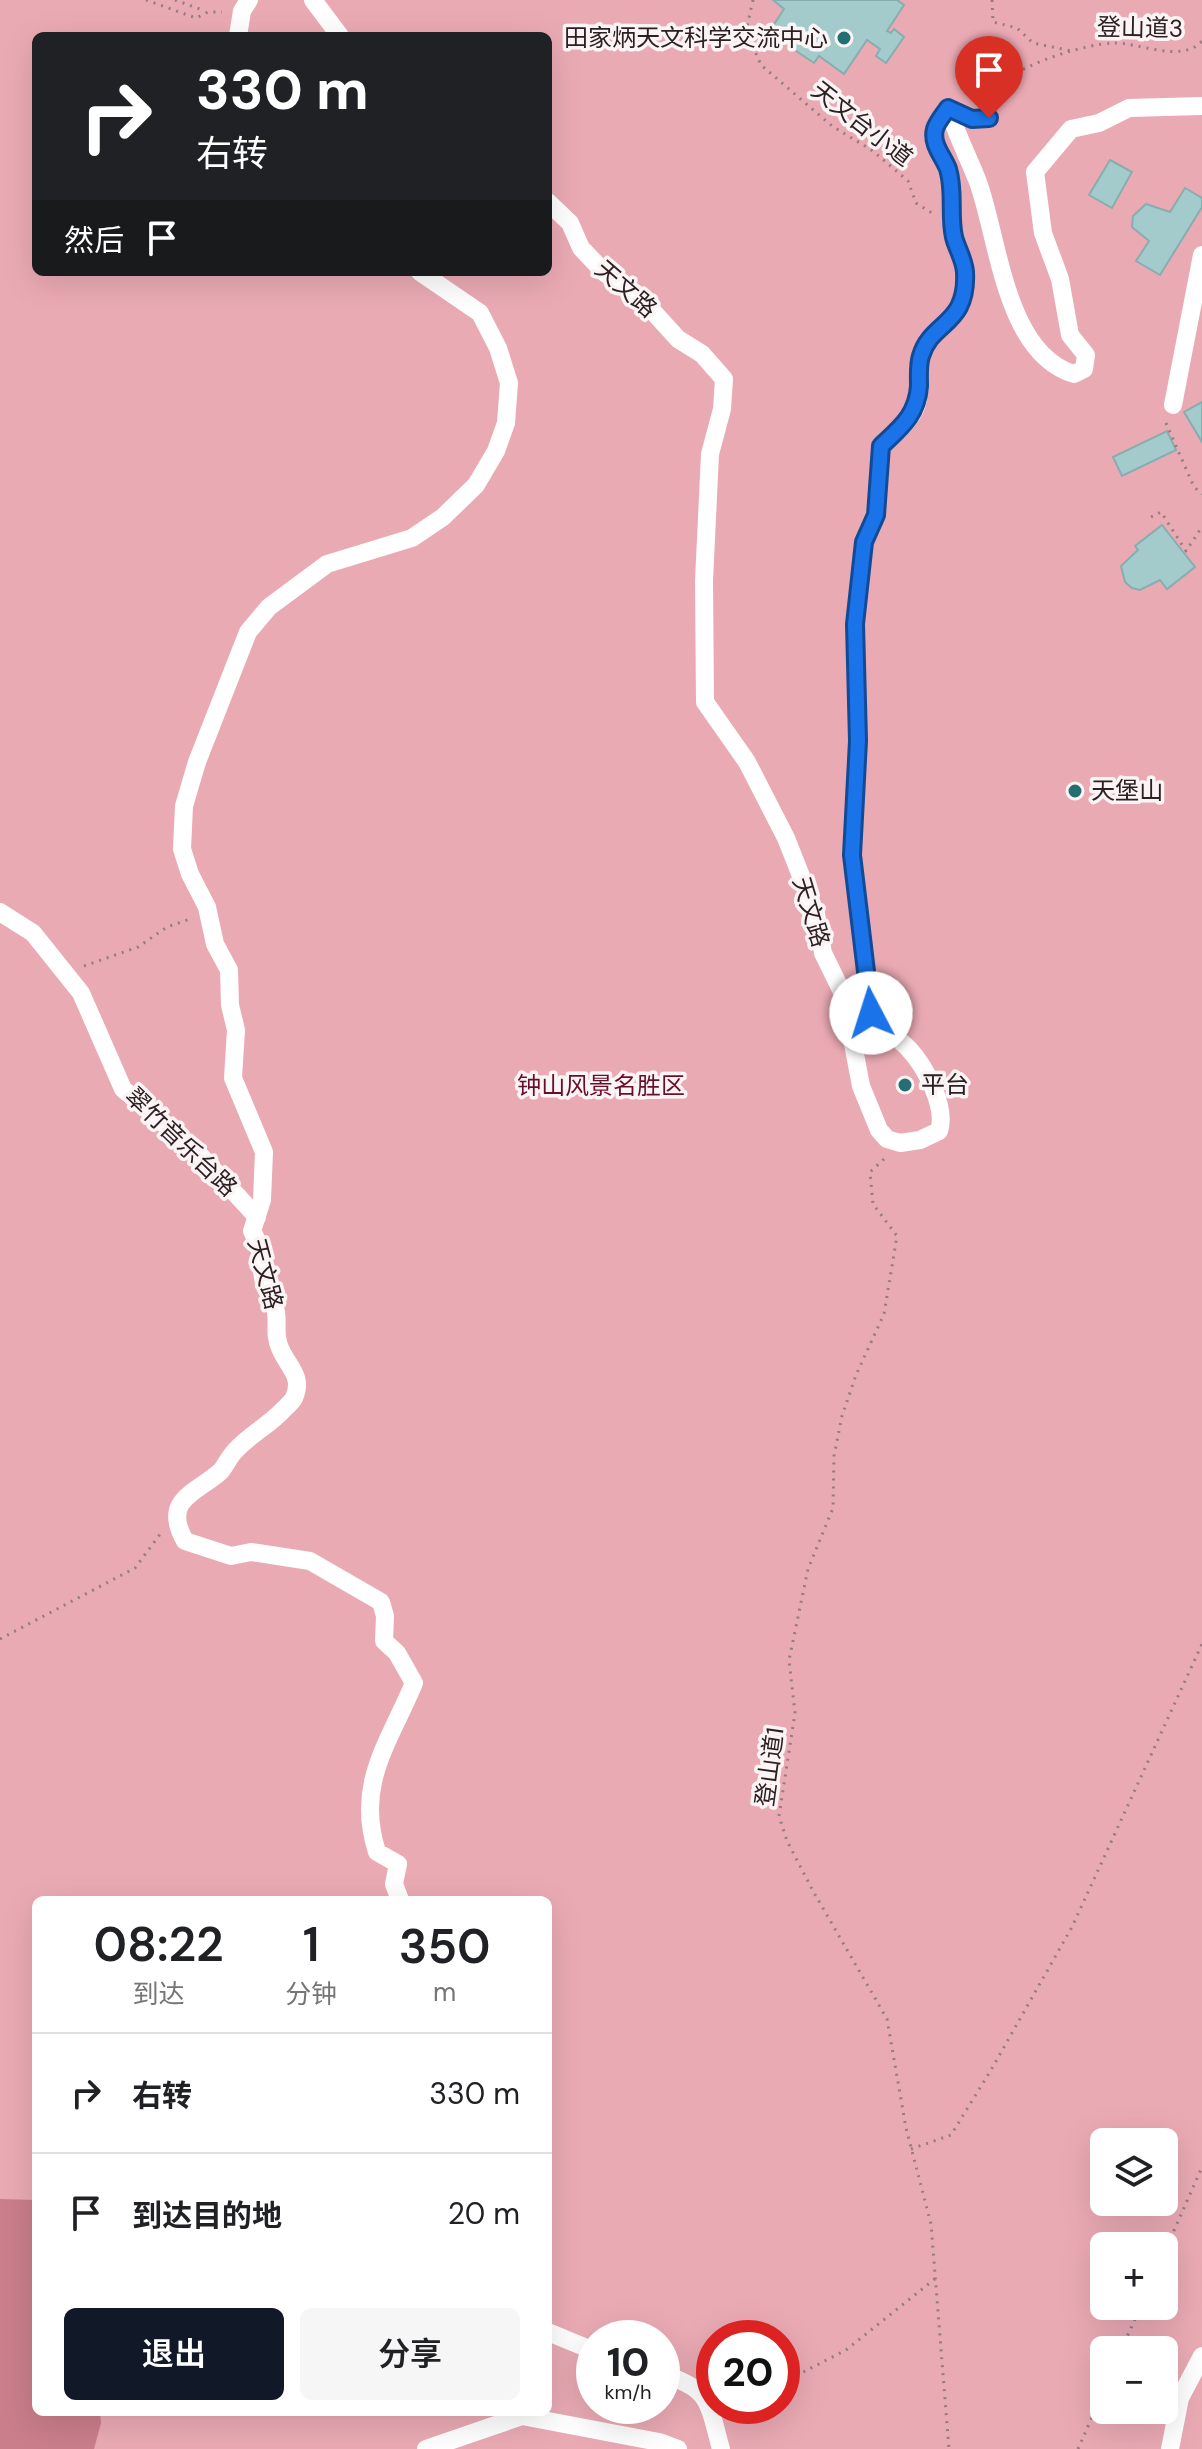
<!DOCTYPE html>
<html lang="zh">
<head>
<meta charset="utf-8">
<style>
	:root { --surface:#fff; --page:#f6f6f6; --text:#202124; --muted:#757577; --line:#e0e0e0; --accent:#111827 }
	body { margin:0; font-family:"DM Sans","Noto Sans SC",sans-serif; background:var(--page); color:var(--text); height:100vh; display:flex; flex-direction:column; font-size:30px; white-space:nowrap }
	* { box-sizing:border-box; margin:0 }
	p { font-size:26px; color:var(--muted) }
	.icon { flex:none; width:44px; height:44px; fill:none; stroke:currentColor; stroke-width:2; stroke-linecap:round; stroke-linejoin:round }
	.map { position:relative; flex:1; overflow:hidden }
	.drawer { position:absolute; left:32px; top:1896px; width:520px; height:520px; display:flex; flex-direction:column; background:var(--surface); border-radius:12px; box-shadow:0 8px 32px #0002 }
	.drawer>* { flex:none }
	.guide { position:absolute; left:32px; top:32px; width:520px; height:244px; border-radius:12px; box-shadow:0 8px 32px #0002; background:#202124; color:#fff; overflow:hidden }
	.controls { position:absolute; left:1090px; top:2128px; display:grid; gap:16px }
	.controls a { display:grid; place-items:center; width:88px; height:88px; border-radius:12px; background:var(--surface); box-shadow:0 8px 32px #0002; font-size:40px }
	.speed { position:absolute; left:576px; top:2320px; display:flex; gap:16px; font-size:40px; font-weight:700; text-align:center }
	.speed>* { display:grid; place-content:center; width:104px; height:104px; border-radius:50%; background:var(--surface); box-shadow:0 8px 32px #0002; line-height:1 }
	.speed small { font-size:20px; font-weight:400 }
	.speed .limit { border:12px solid #d22; background:#fff; color:#111 }
	.pin { position:absolute; display:grid; place-items:center; width:68px; height:68px; color:#fff; margin:-82px -34px; border-radius:50% 50% 50% 0; rotate:-45deg; box-shadow:0 0 8px #0007 }
	.pin .icon { rotate:45deg }
	.me { position:absolute; width:88px; margin:-44px; rotate:355deg; stroke-linejoin:round; filter:drop-shadow(0 0 6px #0008) }
	.turn { display:flex; align-items:center; gap:28px; height:168px; padding:0 32px; font-size:36px }
	.turn .icon { width:104px; height:104px; stroke-width:2.5 }
	.turn b { display:block; font-size:56px; line-height:68px }
	.then { display:flex; align-items:center; height:76px; padding:0 32px; background:#0003; gap:16px; font-size:30px }
	.eta { display:flex; justify-content:space-evenly; align-items:center; height:136px; text-align:center }
	.eta b { font-size:48px; font-weight:600; line-height:56px }
	.action { display:flex; gap:16px; margin-top:auto; padding:16px 32px }
	.action a { flex:1; height:92px; border-radius:12px; background:var(--accent); color:#fff; font-size:32px; font-weight:600; line-height:92px; text-align:center }
	.action a+a { background:var(--page); color:var(--text) }
	ul { padding:0; list-style:none }
	li { display:flex; align-items:center; gap:24px; height:120px; padding:0 32px; border-top:2px solid var(--line) }
	li div { flex:1 }
	li b { display:block; font-size:30px }
	li em { font-style:normal }
	.map>svg:first-child { display:block }
	.green { fill:#eaaab4; fill-rule:evenodd }
	.water { fill:#ca7e8b }
	.building { fill:#a4cbcc; stroke:#88adaf; stroke-width:2 }
	.lines { fill:none; stroke-linecap:round; stroke-linejoin:round }
	.path { stroke:#937d80; stroke-width:3; stroke-dasharray:2 6; stroke-linecap:butt }
	.minor { stroke:#fff; stroke-width:18 }
	.route-casing { stroke:#114b97; stroke-width:20 }
	.route { stroke:#1a73e8; stroke-width:14 }
	.poi-dot { fill:#246f72; stroke:#fbf4f5; stroke-width:3 }
	.labels { text-anchor:middle; stroke-width:7; stroke-linejoin:round; paint-order:stroke }
	.street-label { font-size:24px; fill:#2d2022; stroke:#fbf4f5 }
	.poi-label { font-size:24px; fill:#2d2022; stroke:#fbf4f5; text-anchor:start }
	.park-label { font-size:24px; fill:#6a0d2b; stroke:#fbf4f5 }
</style>
</head>
<body>
<div class="map">
<svg width="1202" height="2449" viewBox="0 0 1202 2449">
	<rect width="100%" height="100%" fill="#fee0e4"/>
	<path class="green" d="M0 0H1202V2449H0ZM36 36H548V272H36ZM36 1900H548V2412H36ZM1104 2142H1164V2202H1104ZM1104 2246H1164V2306H1104ZM594 2338H662V2406H594ZM714 2338H782V2406H714ZM1104 2350H1164V2410H1104Z"/>
	<path class="water" d="M0 2199 36 2200V2412H100L101 2423 94 2449H0Z"/>
	<g class="building">
		<path d="M897 0 904 5 887 31 891 33 894 29 904 37 886 63 876 56 880 49 867 40 844 74 819 56 814 63 793 49 795 45 771 29 784 9 773 0Z"/>
		<path d="M1110 160 1132 172 1112 208 1089 195Z"/>
		<path d="M1185 188 1202 198V207L1160 275 1136 261 1149 241 1132 227 1133 216 1146 204 1170 212Z"/>
		<path d="M1202 402V442L1184 412Z"/>
		<path d="M1167 431 1176 450 1122 476 1113 457Z"/>
		<path d="M1162 525 1195 567 1167 589 1160 580 1140 590 1132 588 1125 582 1121 566 1138 550 1135 546Z"/>
	</g>
	<g class="lines">
		<g class="path">
			<path d="M146 0 196 18 208 12H222"/>
			<path d="M175 0 205 11"/>
			<path d="M753 0 746 31 761 65 832 126 873 151 908 181 916 203 932 213"/>
			<path d="M992 0 993 22 1017 28 1033 43 1072 51"/>
			<path d="M986 99C994 93 1000 84 1008 78 1031 62 1085 44 1113 43 1138 42 1181 64 1202 41"/>
			<path d="M1166 423 1194 487 1202 494"/>
			<path d="M1151 517 1161 512 1186 551 1202 527"/>
			<path d="M84 966 138 947 167 927 190 919"/>
			<path d="M884 1159 870 1172 873 1204 897 1236 884 1314 856 1375 842 1416 834 1456 833 1508 808 1569 789 1660 795 1713 779 1816 787 1841 813 1891 887 2019 906 2128 931 2224 949 2449"/>
			<path d="M0 1639 135 1568 161 1533"/>
			<path d="M911 2149 951 2135 991 2070 1072 1927 1202 1644"/>
			<path d="M1164 2253 1202 2167"/>
			<path d="M1121 2350 1141 2306"/>
			<path d="M782 2383 846 2350 936 2278"/>
			<path d="M731 2411 741 2406"/>
			<path d="M1078 2449 1104 2390"/>
		</g>
		<g class="minor">
			<path d="M313 0 340 36"/>
			<path d="M238 36 242 11 249 0"/>
			<path d="M948 108C956 133 968 157 978 182 999 240 1005 353 1074 374L1084 369 1086 355 1070 335 1060 279 1043 233 1035 172 1071 129 1099 123 1129 108 1202 106"/>
			<path d="M948 108 972 119 989 118"/>
			<path d="M548 202 570 223 581 248 605 273 638 295 678 339 702 354 724 379 722 409 710 454 704 581 705 702 747 762 786 838 816 914 823 953 844 996 861 1086 879 1130 887 1139 900 1143 920 1140 939 1131C947 1107 925 1066 908 1048 895 1035 881 1029 871 1013L852 855 858 741 855 624 864 542 876 515 881 446C895 433 915 419 918 399 920 385 917 369 921 356 932 320 968 326 965 272 964 259 957 249 954 237 948 215 955 191 947 169 943 156 931 144 935 129 937 122 944 114 948 108"/>
			<path d="M1173 405 1202 255"/>
			<path d="M0 912 33 933 81 993 123 1089 197 1152 257 1217"/>
			<path d="M400 1900 394 1884 398 1864 377 1852C355 1784 389 1743 414 1683L397 1653 384 1641 385 1616 381 1602 310 1561 251 1552 231 1556 185 1541C161 1499 197 1493 221 1471 226 1465 229 1457 235 1451 249 1435 268 1426 282 1411 286 1407 291 1403 294 1398 304 1376 287 1366 280 1348 274 1335 278 1325 276 1312 274 1299 265 1290 263 1278 260 1258 263 1250 252 1231L262 1200 264 1152 233 1078 236 1030 230 1005 229 970 215 944 207 907 190 874 182 849 184 806 197 762 248 632 269 607 327 564 412 538 443 517 476 485 496 451 506 423 509 383 498 348 480 313 420 272"/>
			<path d="M548 2332 594 2351"/>
			<path d="M662 2374C712 2389 708 2403 721 2449"/>
			<path d="M426 2449 522 2416 659 2442 678 2449"/>
			<path d="M1170 2449 1180 2398 1202 2356"/>
		</g>
	</g>
	<g class="lines">
		<g class="route-casing">
			<path id="route" d="M871 1013 852 855 858 741 855 624 864 542 876 515 881 446C901 427 917 415 919 386 919 377 918 365 921 356 931 321 968 326 965 272 964 259 957 249 954 237 949 215 955 191 948 169 943 156 931 144 935 129 937 122 944 114 948 108L972 119 989 118"/>
		</g>
		<use href="#route" class="route"/>
	</g>
	<g class="poi-dot">
		<circle cx="844" cy="38" r="8"/>
		<circle cx="1075" cy="791" r="8"/>
		<circle cx="905" cy="1085" r="8"/>
	</g>
	<g class="labels">
		<g class="street-label">
			<text transform="translate(1140 28) rotate(1)" y="8">登山道3</text>
			<text transform="translate(862 124) rotate(38)" y="8">天文台小道</text>
			<text transform="translate(626 289) rotate(41)" y="8">天文路</text>
			<text transform="translate(811 912) rotate(73)" y="8">天文路</text>
			<text transform="translate(181 1142) rotate(44)" y="8">翠竹音乐台路</text>
			<text transform="translate(265 1274) rotate(75)" y="8">天文路</text>
			<text transform="translate(770 1767) rotate(-82)" y="8">登山道1</text>
		</g>
		<g class="poi-label">
			<text x="828" y="46" text-anchor="end">田家炳天文科学交流中心</text>
			<text x="1091" y="799">天堡山</text>
			<text x="921" y="1093">平台</text>
		</g>
		<g class="park-label">
			<text x="601" y="1094">钟山风景名胜区</text>
		</g>
	</g>
</svg>
<div class="controls">
<a><svg class="icon" aria-label="layers" viewBox="0 0 24 24"><path d="M12 4l9 5-9 5-9-5zM3 14l9 5 9-5"/></svg></a>
<a>+</a>
<a>−</a>
</div>
<div class="speed"><div>10<small>km/h</small></div><div class="limit">20</div></div>
<div class="pin" style="left:989px;top:118px;background:#d93025"><svg class="icon" aria-label="arrive" viewBox="0 0 24 24"><path d="M6 21V4h12l-3 4 3 4H6"/></svg></div>
<svg class="me" style="left:871px;top:1013px" viewBox="-20 -20 40 40"><circle r="19" fill="#fff"/><path d="M0-13L10 11 0 6-10 11z" fill="#1a73e8"/></svg>
<div class="guide">
<div class="turn"><svg class="icon" aria-label="right" viewBox="0 0 24 24"><path d="M7 20v-9h11M14 6l5 5-5 5"/></svg><div><b>330 m</b>右转</div></div>
<div class="then">然后<svg class="icon" aria-label="arrive" viewBox="0 0 24 24"><path d="M6 21V4h12l-3 4 3 4H6"/></svg></div>
</div>
<section class="drawer">
<div class="eta">
<div><b>08:22</b><p>到达</p></div>
<div><b>1</b><p>分钟</p></div>
<div><b>350</b><p>m</p></div>
</div>
<ul>
<li><svg class="icon" aria-label="right" viewBox="0 0 24 24"><path d="M7 20v-9h11M14 6l5 5-5 5"/></svg><div><b>右转</b></div><em>330 m</em></li>
<li><svg class="icon" aria-label="arrive" viewBox="0 0 24 24"><path d="M6 21V4h12l-3 4 3 4H6"/></svg><div><b>到达目的地</b></div><em>20 m</em></li>
</ul>
<div class="action"><a>退出</a><a>分享</a></div>
</section>
</div>
</body>
</html>
